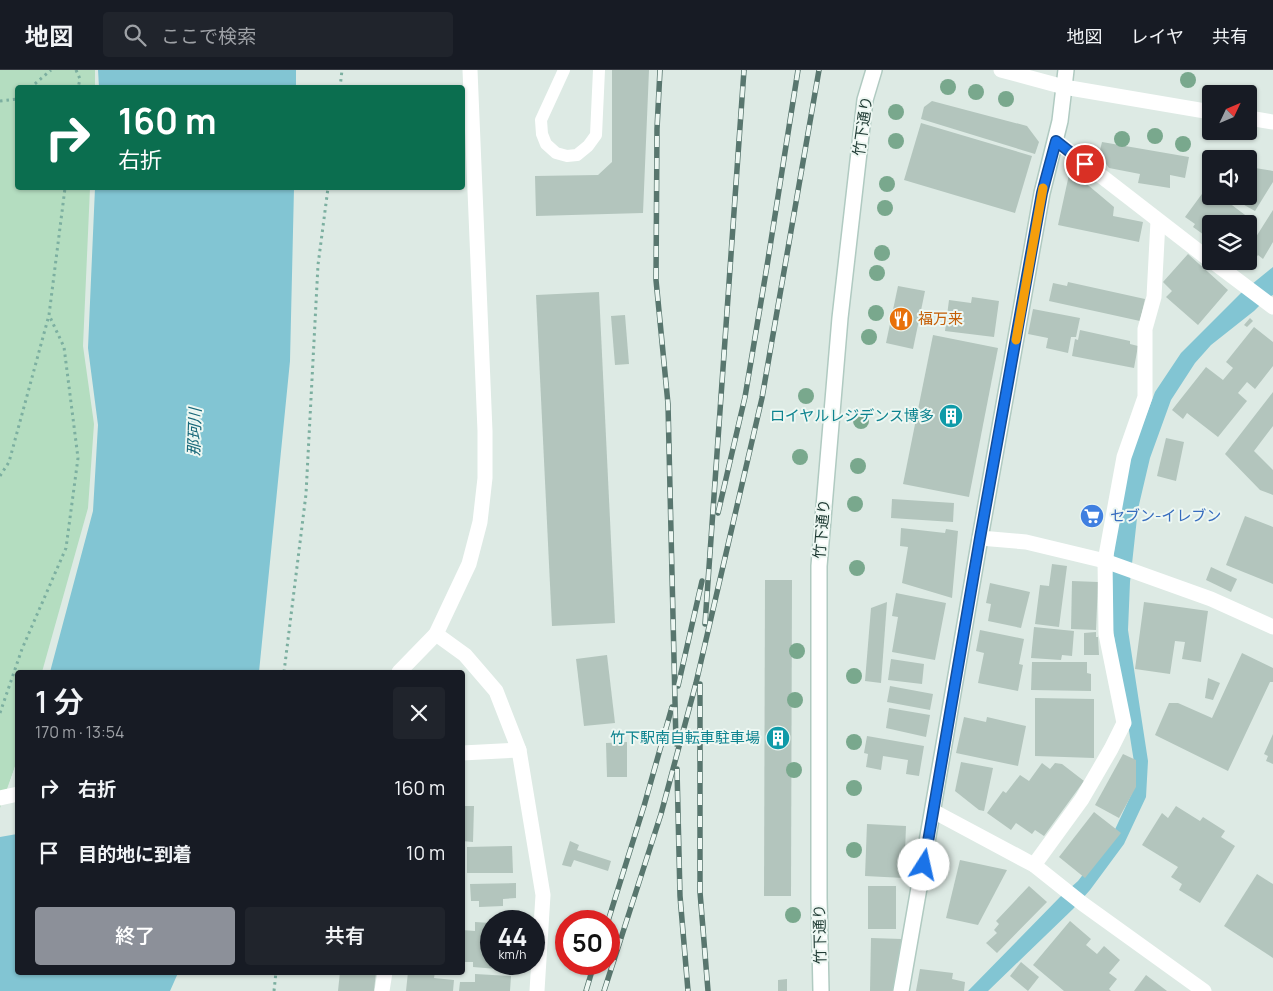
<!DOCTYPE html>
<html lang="ja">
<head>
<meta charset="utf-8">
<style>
	:root { --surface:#171b24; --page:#20242c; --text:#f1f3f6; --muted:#9ea1a6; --line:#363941; --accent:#8c9099 }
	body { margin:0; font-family:Manrope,"Noto Sans JP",sans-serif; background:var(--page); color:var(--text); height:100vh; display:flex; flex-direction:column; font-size:19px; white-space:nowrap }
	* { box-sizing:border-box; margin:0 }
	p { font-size:16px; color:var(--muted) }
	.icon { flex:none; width:28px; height:28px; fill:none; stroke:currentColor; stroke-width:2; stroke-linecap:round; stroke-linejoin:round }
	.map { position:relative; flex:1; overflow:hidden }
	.panel { position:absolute; left:15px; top:600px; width:450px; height:305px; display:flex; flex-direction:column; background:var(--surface); border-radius:5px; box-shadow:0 1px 4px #0004 }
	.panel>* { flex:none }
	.guide { position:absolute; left:15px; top:15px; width:450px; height:105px; border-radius:5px; box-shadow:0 1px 4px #0004; background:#0b6e4f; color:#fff; overflow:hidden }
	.needle { width:32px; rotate:46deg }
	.controls { position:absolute; left:1202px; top:15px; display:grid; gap:10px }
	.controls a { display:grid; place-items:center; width:55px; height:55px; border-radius:5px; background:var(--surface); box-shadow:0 1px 4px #0004; font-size:25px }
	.speed { position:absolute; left:480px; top:840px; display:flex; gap:10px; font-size:25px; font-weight:700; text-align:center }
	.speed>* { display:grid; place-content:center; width:65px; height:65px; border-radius:50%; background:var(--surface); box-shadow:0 1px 4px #0004; line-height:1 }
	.speed small { font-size:12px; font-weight:400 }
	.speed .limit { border:8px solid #d22; background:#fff; color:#111 }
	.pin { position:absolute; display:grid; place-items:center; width:42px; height:42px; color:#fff; margin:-21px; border:2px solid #fff; border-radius:50%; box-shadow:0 1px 5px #0007 }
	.me { position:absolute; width:55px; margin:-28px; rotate:10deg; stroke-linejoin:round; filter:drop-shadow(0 0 4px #0008) }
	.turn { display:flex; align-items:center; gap:18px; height:105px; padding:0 20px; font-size:22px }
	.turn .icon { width:65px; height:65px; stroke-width:2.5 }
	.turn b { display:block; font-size:35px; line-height:42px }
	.round { display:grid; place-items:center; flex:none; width:52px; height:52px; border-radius:5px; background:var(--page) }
	.overview { display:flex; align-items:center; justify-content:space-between; height:85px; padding:0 20px }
	h1 { font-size:30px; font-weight:600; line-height:38px }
	.cta { display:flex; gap:10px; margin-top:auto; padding:10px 20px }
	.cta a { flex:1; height:58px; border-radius:5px; background:var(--accent); color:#fff; font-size:20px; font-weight:600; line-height:58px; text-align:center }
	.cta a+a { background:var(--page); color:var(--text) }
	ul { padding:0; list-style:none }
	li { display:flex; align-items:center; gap:15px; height:65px; padding:0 20px }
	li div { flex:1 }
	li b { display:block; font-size:19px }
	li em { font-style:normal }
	header { display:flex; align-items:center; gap:30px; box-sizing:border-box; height:70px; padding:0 25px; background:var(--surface); border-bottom:1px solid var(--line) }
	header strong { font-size:24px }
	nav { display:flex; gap:28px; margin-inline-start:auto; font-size:18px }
	.search { width:350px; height:45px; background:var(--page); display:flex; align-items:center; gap:12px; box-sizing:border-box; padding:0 18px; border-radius:5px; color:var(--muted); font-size:19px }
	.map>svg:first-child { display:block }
	.green { fill:#b4ddc0 }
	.water { fill:#82c5d3 }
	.pier { fill:#ddeae4 }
	.building { fill:#b3c5bd }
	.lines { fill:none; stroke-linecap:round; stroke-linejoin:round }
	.secondary-casing { stroke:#b0cac1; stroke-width:18 }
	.path { stroke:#7cafa0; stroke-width:3; stroke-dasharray:2.5 4; stroke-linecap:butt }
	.service { stroke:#fff; stroke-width:12 }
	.minor { stroke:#fff; stroke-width:15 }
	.tertiary { stroke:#fff; stroke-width:15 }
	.secondary { stroke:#fff; stroke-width:15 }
	.rail-casing { stroke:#58766e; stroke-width:5.5 }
	.rail { stroke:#edf7f2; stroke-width:4; stroke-dasharray:11; stroke-linecap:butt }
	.tree { fill:#79a88d }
	.route-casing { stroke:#114b97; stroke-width:12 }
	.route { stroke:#1a73e8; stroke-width:9 }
	.slow { stroke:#f59e0b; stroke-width:9 }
	.labels { text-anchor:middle; stroke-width:4; stroke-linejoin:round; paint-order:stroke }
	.street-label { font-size:15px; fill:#1e3a33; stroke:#edf7f2 }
	.food-label { font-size:15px; fill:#c56008; stroke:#edf7f2; text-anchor:start }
	.culture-label { font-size:15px; fill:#0d838f; stroke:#edf7f2; text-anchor:end }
	.shop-label { font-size:15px; fill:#366cbe; stroke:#edf7f2; text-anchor:start }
	.water-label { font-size:16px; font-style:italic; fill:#176778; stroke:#edf7f2 }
</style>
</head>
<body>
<header>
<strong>地図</strong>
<div class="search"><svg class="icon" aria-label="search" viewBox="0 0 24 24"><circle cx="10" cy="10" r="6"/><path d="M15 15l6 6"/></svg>ここで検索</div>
<nav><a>地図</a><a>レイヤ</a><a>共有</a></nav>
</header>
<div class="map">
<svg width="1273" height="921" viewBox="0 0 1273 921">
	<rect width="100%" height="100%" fill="#ddeae4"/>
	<path class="green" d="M0 0H95V17L18 18V118H90L83 276 94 354 88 438 42 602H18L17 690 0 742Z"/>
	<g class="water">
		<path d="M98 0H296V17H99Z"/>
		<path d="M95 118H294L290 291 259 602H50L93 441 98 355 88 278Z"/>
		<path d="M1273 197V225L1267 228 1254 241 1211 275 1195 293 1171 330 1150 388 1138 439 1130 512 1128 560 1148 691 1146 727 1124 774 1090 820 1073 839 988 921H968L1060 827 1078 811 1111 768 1132 723 1134 692 1113 560 1112 505 1118 436 1131 385 1155 322 1181 283 1241 223Z"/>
		<path d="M17 697 18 902 178 903 170 921H0V745Z"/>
	</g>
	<path class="pier" d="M18 695 17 764 0 767V738L15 697Z"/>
	<g class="building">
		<path d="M612 0H649L643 143 536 146 535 106 598 105 612 92Z"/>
		<path d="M932 31 1027 56 1039 72 1035 84 921 49 924 37Z"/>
		<path d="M921 53 1032 86 1015 143 904 110Z"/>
		<path d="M1102 72 1189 87 1185 108 1170 105V118L1138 113 1140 104 1109 98 1099 84Z"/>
		<path d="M1249 97 1273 101V112L1255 141 1228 126H1249Z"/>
		<path d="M1070 100 1114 137 1113 146 1143 152 1139 172 1058 155Z"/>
		<path d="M1211 104V117L1205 114Z"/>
		<path d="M1207 117 1211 120V126H1220L1253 151 1249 157V154H1211V170L1193 157 1195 154 1185 147Z"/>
		<path d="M1273 140V172L1263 189 1258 185 1247 199 1238 194 1240 191H1249V178Z"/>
		<path d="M1188 184 1228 220 1198 255 1166 227 1172 221 1163 212Z"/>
		<path d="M1068 212 1145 229 1140 251 1049 231 1053 213 1067 216Z"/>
		<path d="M898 216 925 221 913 279 886 273Z"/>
		<path d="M599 222 615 553 552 556 536 225Z"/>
		<path d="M972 227 999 231 994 267 945 261 949 230 971 233Z"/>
		<path d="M1033 239 1080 248 1076 267H1071L1068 283 1046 278 1048 268 1028 264Z"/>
		<path d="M625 245 629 294 615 295 611 246Z"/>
		<path d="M1250 248 1253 251 1247 257 1244 255Z"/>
		<path d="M1254 257 1273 272V296L1255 319 1247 312 1238 323 1247 331 1218 367 1187 343 1183 349 1172 340 1206 297 1223 310 1233 298 1226 292Z"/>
		<path d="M1080 260 1130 271V274L1138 276 1134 298 1072 286 1075 269 1078 270Z"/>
		<path d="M933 265 998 278 969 427 903 414Z"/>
		<path d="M1273 322V356L1254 381 1273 400V425L1260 420 1225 384Z"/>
		<path d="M1166 368 1184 372 1176 411 1157 406Z"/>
		<path d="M892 429 954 433 953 452 891 448Z"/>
		<path d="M1245 446 1273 457V514L1226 495Z"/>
		<path d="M901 458 945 463 946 459 958 461 952 528 902 513 908 477 900 476Z"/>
		<path d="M1052 494 1067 496 1059 557 1035 554 1040 515 1049 516Z"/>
		<path d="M1211 497 1237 509 1231 522 1206 510Z"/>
		<path d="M765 510H792L791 826H764Z"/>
		<path d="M1072 511 1098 512 1096 560 1071 559Z"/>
		<path d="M990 513 1030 522 1021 558 988 551 991 534 986 533Z"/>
		<path d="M896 523 946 533 935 590 892 582 898 547 892 546Z"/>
		<path d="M887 532 881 613 865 611 871 538Z"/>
		<path d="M1144 532 1208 541 1201 592 1182 589 1185 572 1175 571 1170 604 1135 599Z"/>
		<path d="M1034 557 1074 561 1072 586 1062 585 1061 590 1031 588Z"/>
		<path d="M980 560 1024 569 1019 594 1023 595 1018 621 978 613 984 583 976 581Z"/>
		<path d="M1096 562V567H1098L1099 585H1084V563Z"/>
		<path d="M1242 583 1273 598V612H1270L1228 701 1155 665 1169 633H1178L1212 648Z"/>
		<path d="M607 585 615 653 584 656 576 589Z"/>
		<path d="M891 589 924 594 922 614 888 610Z"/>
		<path d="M1032 592H1087V603L1091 604V621L1031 620Z"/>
		<path d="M1208 608 1220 613 1213 630 1205 628Z"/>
		<path d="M890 616 933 624 930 640 887 632Z"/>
		<path d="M1035 628 1094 629V688L1035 686Z"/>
		<path d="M889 638 930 645 926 667 886 658Z"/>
		<path d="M964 647 986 652 987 647 1026 656 1018 696 956 683Z"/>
		<path d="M1273 664V694L1266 691 1268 686 1264 684Z"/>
		<path d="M867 666 924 676 919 706 906 704 908 690 883 686 881 700 866 697 868 684 864 683Z"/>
		<path d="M627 672V707H607L606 673Z"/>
		<path d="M1123 684 1136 690V717L1119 748 1095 735Z"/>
		<path d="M961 692 993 698 984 741 979 740 955 721Z"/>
		<path d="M1042 693 1050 699 1055 693 1062 694 1084 711 1044 766 1035 760 1032 764 1016 753 1011 760 987 743 1003 721 1006 723 1020 705 1029 711Z"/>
		<path d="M462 736H474L473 772 462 771Z"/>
		<path d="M1176 736 1200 751 1203 747 1225 761 1221 767 1235 776 1200 833 1179 820 1182 814 1171 807 1178 797 1142 775 1162 743 1168 748Z"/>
		<path d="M1094 742 1121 763 1085 808 1059 787Z"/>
		<path d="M867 754 906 756 904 808 865 806Z"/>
		<path d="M570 771 579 775 577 780 611 791 608 801 574 790 571 797 562 795Z"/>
		<path d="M512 776 513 803H467V777Z"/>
		<path d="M960 790 1007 800 978 855 946 848Z"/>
		<path d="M1257 804 1273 814V888L1224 856Z"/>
		<path d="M516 813V828L503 829V836L479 837V831H471L470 814Z"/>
		<rect x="868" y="816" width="28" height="43"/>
		<path d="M1029 816 1047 832 997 883 986 873 997 863 994 860 999 854 996 851Z"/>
		<path d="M1070 851 1091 869 1086 875 1097 884 1104 876 1120 890 1109 903 1117 909 1109 919 1111 921H1064L1033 895Z"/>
		<path d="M475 852 491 853V894H512L511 900 473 897V892H462V860L475 861Z"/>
		<path d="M871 868 902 869 893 921H870Z"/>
		<path d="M1021 892 1039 907 1028 921 1010 906Z"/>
		<path d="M920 899 953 903 952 909 965 912 964 921H916Z"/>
		<path d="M340 902H376L374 921H338Z"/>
		<path d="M408 902H435L434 908 454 910 453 921H406Z"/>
		<path d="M475 904 511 906 510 921H459L460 912H475Z"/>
		<path d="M1146 905 1167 921H1134Z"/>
		<path d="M787 909V921H778V910Z"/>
	</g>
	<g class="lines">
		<g class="secondary-casing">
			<g id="secondary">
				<path d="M821 921 819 828V496L840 248 865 30 874 0"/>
				<path d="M901 921 980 468 1042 123 1060 51 1066 0"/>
			</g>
		</g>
		<g class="path">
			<path d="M76 0 80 9 78 18"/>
			<path d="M30 18 51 0"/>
			<path d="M340 18 342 0"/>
			<path d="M0 31 18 29"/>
			<path d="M0 406 9 392 49 245 65 118"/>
			<path d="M284 602 306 424 318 195 328 118"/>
			<path d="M0 643 22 579 66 478 78 388 64 277 49 245"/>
			<path d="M274 921 276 902"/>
		</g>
		<path class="service" d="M564 0 541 50 542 64 546 74 556 83 567 86 577 85 588 76 596 65 599 0"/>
		<g class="minor">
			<path d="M1056 71 1211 191"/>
			<path d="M1212 191 1273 237"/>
			<path d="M980 468 1026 472 1105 491 1211 529 1273 557"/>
			<path d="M436 564 465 585 496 621 519 680 543 825 537 921"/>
			<path d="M462 683 519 680"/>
			<path d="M933 741 1034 795 1083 834 1204 921"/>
			<path d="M1034 795 1082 729 1111 679 1124 653 1106 564 1105 491 1124 387 1145 327V259L1154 227 1158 151"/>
			<path d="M382 921 385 902"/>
		</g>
		<g class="tertiary">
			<path d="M1001 0 1064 17 1211 42"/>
			<path d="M1249 48 1273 52"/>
			<path d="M399 602 436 564 469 494 480 452 485 408V361L470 0"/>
			<path d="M0 728 18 724"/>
		</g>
		<use href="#secondary" class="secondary"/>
		<g class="rail-casing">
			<g id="rail">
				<path d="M660 0 657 59 656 210 668 334 676 674"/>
				<path d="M718 443 745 327 767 196 798 0"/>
				<path d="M705 554 744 0"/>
				<path d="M700 614V822L708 921"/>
				<path d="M678 616 702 511"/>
				<path d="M677 699 680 826 688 921"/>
				<path d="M608 851 644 736 672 637"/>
				<path d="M586 921 594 894"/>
				<path d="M604 921 661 744 696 613 762 328 819 0"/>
			</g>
		</g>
		<use href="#rail" class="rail"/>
	</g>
	<g class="tree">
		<circle cx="1188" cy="10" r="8"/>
		<circle cx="948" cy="17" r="8"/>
		<circle cx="976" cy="22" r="8"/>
		<circle cx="1006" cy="29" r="8"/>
		<circle cx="896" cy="42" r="8"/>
		<circle cx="1155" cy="66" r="8"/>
		<circle cx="1122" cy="69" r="8"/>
		<circle cx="896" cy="71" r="8"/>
		<circle cx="1183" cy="74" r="8"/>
		<circle cx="887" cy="114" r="8"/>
		<circle cx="885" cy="138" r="8"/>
		<circle cx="882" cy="183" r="8"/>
		<circle cx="877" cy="203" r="8"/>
		<circle cx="876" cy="243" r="8"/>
		<circle cx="869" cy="267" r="8"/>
		<circle cx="806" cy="326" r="8"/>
		<circle cx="861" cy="351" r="8"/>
		<circle cx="800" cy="387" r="8"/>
		<circle cx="858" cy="396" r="8"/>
		<circle cx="855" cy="434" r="8"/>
		<circle cx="857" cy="498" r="8"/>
		<circle cx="797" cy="581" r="8"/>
		<circle cx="854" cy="606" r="8"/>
		<circle cx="795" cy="630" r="8"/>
		<circle cx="854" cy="672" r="8"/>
		<circle cx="794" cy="700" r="8"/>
		<circle cx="854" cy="718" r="8"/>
		<circle cx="854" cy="780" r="8"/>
		<circle cx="793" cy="845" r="8"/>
	</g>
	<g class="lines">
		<g class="route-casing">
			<path id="route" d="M924 795 980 468 1042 123 1056 71 1085 94"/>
		</g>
		<use href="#route" class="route"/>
		<path class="slow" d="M1016 270 1043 118"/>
	</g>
	<defs>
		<g id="restaurant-disc" transform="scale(1.25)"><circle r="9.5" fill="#e8710a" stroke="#edf7f2"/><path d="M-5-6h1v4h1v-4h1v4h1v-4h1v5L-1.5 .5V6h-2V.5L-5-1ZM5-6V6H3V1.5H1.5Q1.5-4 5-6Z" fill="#fff"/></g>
		<g id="building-disc" transform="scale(1.25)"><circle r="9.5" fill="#0f9aa8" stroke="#edf7f2"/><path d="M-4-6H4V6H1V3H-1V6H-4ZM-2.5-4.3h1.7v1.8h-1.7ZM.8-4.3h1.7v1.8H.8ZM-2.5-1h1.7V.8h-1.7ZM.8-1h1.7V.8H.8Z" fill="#fff"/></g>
		<g id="supermarket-disc" transform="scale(1.25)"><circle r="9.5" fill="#3f7fe0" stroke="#edf7f2"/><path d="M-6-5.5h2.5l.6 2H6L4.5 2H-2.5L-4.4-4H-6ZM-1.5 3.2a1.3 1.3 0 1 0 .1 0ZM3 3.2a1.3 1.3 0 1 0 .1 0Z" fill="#fff"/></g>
	</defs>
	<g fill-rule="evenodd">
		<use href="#restaurant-disc" x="901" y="249"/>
		<use href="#building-disc" x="951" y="346"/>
		<use href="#supermarket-disc" x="1092" y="446"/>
		<use href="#building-disc" x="778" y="668"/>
	</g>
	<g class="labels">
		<g class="street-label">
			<text transform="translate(863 56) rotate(-82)" y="5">竹下通り</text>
			<text transform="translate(822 459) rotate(-85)" y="5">竹下通り</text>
			<text transform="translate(820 864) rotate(-91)" y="5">竹下通り</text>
		</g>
		<g class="food-label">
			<text x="918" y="254">福万来</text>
		</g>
		<g class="culture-label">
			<text x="934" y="351">ロイヤルレジデンス博多</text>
			<text x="760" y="673">竹下駅南自転車駐車場</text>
		</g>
		<g class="shop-label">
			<text x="1110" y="451">セブン-イレブン</text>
		</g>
		<g class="water-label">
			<text transform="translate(194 362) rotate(-88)" y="6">那珂川</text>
		</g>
	</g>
</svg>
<div class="controls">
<a><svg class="needle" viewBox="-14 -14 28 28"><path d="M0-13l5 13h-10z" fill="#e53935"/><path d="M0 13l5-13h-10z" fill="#9ea1a6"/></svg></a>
<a><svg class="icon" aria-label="sound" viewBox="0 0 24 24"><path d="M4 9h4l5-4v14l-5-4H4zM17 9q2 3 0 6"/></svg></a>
<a><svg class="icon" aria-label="layers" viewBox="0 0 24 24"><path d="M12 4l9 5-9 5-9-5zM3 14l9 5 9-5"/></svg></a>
</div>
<div class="speed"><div>44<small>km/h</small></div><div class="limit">50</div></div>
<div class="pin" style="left:1085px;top:94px;background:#d93025"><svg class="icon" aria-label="arrive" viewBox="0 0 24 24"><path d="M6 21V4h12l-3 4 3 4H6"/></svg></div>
<svg class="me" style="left:924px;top:795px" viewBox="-20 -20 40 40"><circle r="19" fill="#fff"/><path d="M0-13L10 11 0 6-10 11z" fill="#1a73e8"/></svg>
<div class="guide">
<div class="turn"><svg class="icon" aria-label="right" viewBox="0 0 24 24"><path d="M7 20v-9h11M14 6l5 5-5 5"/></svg><div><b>160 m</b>右折</div></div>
</div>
<section class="panel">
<div class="overview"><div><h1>1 分</h1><p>170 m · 13:54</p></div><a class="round"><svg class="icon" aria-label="close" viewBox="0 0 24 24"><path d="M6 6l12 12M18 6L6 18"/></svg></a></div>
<ul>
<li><svg class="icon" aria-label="right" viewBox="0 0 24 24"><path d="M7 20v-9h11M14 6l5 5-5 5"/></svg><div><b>右折</b></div><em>160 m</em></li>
<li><svg class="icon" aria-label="arrive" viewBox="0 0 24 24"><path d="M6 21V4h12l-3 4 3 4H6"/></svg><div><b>目的地に到着</b></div><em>10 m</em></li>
</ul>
<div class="cta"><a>終了</a><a>共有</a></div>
</section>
</div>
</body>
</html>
